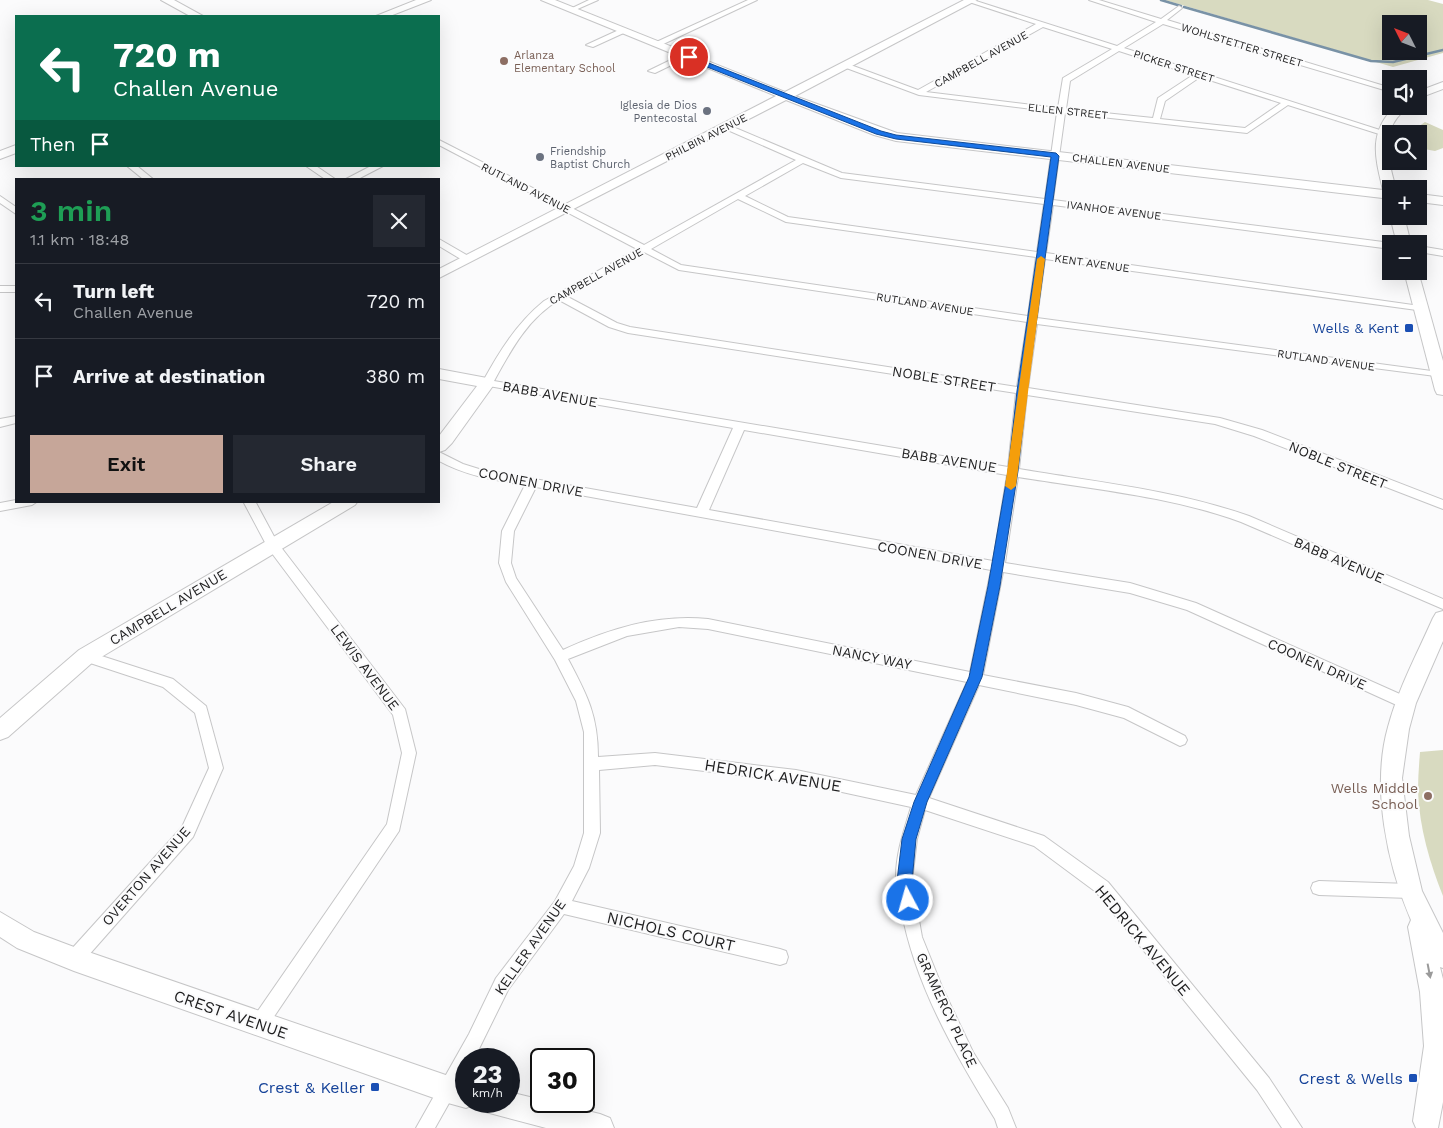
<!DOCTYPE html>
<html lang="en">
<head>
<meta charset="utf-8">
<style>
	:root { --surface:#171b24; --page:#242831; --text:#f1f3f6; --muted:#9ea1a6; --line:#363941; --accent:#c6a699 }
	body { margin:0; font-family:"Work Sans",sans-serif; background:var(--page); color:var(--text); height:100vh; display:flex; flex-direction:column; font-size:19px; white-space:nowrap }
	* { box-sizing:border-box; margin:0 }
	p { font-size:16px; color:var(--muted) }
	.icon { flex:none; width:28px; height:28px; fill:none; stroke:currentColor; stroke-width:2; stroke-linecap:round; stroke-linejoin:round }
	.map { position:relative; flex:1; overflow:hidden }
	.panel { position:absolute; left:15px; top:178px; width:425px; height:325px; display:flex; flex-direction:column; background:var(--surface); border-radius:0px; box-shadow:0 5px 20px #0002 }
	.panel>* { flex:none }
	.hud { position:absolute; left:15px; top:15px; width:425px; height:152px; border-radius:0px; box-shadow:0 5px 20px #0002; background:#0b6e4f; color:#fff; overflow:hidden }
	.needle { width:32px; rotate:312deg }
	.tools { position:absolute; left:1382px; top:15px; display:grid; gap:10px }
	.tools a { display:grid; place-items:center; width:45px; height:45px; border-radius:0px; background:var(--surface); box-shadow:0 5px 20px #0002; font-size:25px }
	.speed { position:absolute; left:455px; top:1048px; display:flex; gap:10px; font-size:25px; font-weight:700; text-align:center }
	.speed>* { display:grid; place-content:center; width:65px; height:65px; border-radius:50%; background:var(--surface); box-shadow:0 5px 20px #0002; line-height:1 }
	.speed small { font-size:12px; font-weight:400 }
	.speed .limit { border:2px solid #111; border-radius:8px; background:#fff; color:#111 }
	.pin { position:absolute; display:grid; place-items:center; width:42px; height:42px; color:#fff; margin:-21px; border:2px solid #fff; border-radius:50%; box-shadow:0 1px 5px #0007 }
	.me { position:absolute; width:55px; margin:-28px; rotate:354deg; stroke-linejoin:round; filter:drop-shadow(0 0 4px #0008) }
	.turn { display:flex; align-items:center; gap:18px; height:105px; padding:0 15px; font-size:22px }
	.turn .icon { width:65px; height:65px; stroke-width:2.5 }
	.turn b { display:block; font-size:35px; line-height:42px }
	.then { display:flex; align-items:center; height:48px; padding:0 15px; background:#0003; gap:10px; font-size:19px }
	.round { display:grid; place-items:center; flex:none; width:52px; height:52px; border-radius:0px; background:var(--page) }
	.head { display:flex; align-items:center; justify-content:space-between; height:85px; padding:0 15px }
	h1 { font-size:30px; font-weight:600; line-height:38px; color:#1e9e55 }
	.cta { display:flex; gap:10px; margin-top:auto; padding:10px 15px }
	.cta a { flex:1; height:58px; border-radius:0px; background:var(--accent); color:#111; font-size:20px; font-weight:600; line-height:58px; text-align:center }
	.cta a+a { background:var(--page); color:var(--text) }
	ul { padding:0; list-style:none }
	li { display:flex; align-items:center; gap:15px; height:75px; padding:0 15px; border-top:1px solid var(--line) }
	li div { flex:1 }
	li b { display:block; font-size:19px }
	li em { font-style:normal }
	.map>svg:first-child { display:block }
	.green { fill:#d8dac0; fill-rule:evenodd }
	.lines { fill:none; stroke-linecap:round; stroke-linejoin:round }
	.stream { stroke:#7992a6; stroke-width:2.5 }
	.street-casing { stroke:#c6c6c7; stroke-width:2 }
	.secondary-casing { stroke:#c6c6c7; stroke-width:2 }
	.street { fill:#fff; fill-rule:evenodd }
	.secondary { fill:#fff; fill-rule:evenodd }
	.oneway { fill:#9a9a9a }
	.route { fill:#1a73e8; stroke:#114b97 }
	.slow { fill:#f59e0b }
	.education-dot { fill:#8d6e63; stroke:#fbfbfc; stroke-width:2 }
	.worship-dot { fill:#6b7280; stroke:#fbfbfc; stroke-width:2 }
	.transit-dot { fill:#1a4fb4; stroke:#fbfbfc; stroke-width:2 }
	.labels { text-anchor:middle; stroke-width:4; stroke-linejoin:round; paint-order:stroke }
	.far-street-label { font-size:11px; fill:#1e1e1f; stroke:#fbfbfc }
	.far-education-label { font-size:11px; fill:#785e54; stroke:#fbfbfc; text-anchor:start }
	.far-worship-label { font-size:11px; fill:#5b616d; stroke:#fbfbfc; text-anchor:end }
	.transit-label { font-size:14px; fill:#164399; stroke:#fbfbfc; text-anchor:end }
	.street-label { font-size:14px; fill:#1e1e1f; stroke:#fbfbfc }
	.education-label { font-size:14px; fill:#785e54; stroke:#fbfbfc; text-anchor:end }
	.near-street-label { font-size:16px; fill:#1e1e1f; stroke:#fbfbfc }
	.near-transit-label { font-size:16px; fill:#164399; stroke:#fbfbfc; text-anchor:end }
</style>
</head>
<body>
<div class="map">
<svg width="1443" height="1128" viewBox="0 0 1443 1128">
	<rect width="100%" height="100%" fill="#fbfbfc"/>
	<g class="green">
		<path d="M1165 0H1428L1443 4V53L1393 67ZM1391 24H1419V51H1391Z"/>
		<path d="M1425 122 1443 130V148L1435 151 1419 148V134H1400L1401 131 1415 129Z"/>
		<path d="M1443 750V896C1430 864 1419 826 1418 791 1418 778 1419 765 1420 752Z"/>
	</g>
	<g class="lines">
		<g class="stream">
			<path d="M1161 0 1181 6"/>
			<path d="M1184 7 1371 61 1393 62 1443 50"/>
		</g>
		<g class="street-casing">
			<g id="street">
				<path d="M589 0H598L573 11 568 10Z"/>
				<path d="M748 0H757L659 46 652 44Z"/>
				<path d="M963 0H973L1117 46 1156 22 1089 0H1099L1161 19 1179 6 1182 8 1181 9 1167 20 1391 88V92L1163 24 1124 48 1386 132 1379 134 1288 105 1247 133 1065 113 1053 200 1391 243 1393 244H1391V249L1053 205 1046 253 1420 306 1425 309 1424 311 1045 259 1037 318 1439 372 1443 373V377L1037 324 1028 388 1220 418 1262 430 1443 500V509L1254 436 1215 424 1027 395 1019 469C1096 482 1175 490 1249 516L1443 599V609L1241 522C1170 496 1092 489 1018 477L1005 563 1130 583 1196 603 1411 699 1413 703 1411 707 1406 709 1401 707 1187 610 1130 593 1003 572 983 675 1076 693 1128 707 1185 736 1187 740 1185 744 1180 746 1124 718 1076 705 979 685 929 798 1044 836 1108 882 1269 1078 1302 1128H1282L1257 1090 1096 892 1034 846 925 810 917 839 912 881 922 937 943 989 973 1052 1008 1108 1016 1128H998L995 1119C955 1054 914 983 901 908 899 899 896 890 896 881 895 856 904 830 911 807L796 782 655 765 599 770 600 833 589 868 572 901 780 949 786 951 788 957 786 963 780 965 564 914 508 990 474 1059H466V1073L435 1128H416L469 1034 496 978 555 901 574 866 584 833V732L576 701 555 660 506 582 499 563 502 531 525 485C495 480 466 476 439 461V452L463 464 479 469 697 508 733 428 483 385 482 383C499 352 516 324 544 301L637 249 439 145V140L644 245 796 160 723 128V124H726L842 173 1045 199 1057 112 919 95 841 66 848 64 918 90 1036 24ZM1043 27 1112 49 1063 78 1058 108 926 92ZM1119 51 1193 75 1158 98 1153 118 1066 109 1070 81ZM1200 77 1281 103 1245 128 1160 119 1165 101ZM803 163 841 178 1044 204 1037 252 788 217 745 196ZM738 199 786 222 1036 257 1028 316 681 265 651 249ZM644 252 679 270 1027 322 1017 387 630 327 617 323 566 296ZM559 300 609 327 628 333 1016 393 1008 467 494 381C511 350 528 318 559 300ZM744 430 1007 475 993 561 709 510ZM536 487 991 570 970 672 708 619C656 614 609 629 563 650L516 578 511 563 514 531ZM679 627 708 629 967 682 916 795 796 770 655 753 598 757C598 715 587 695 568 659L627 636Z"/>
				<path d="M621 29 628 31 593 47 586 45Z"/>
				<path d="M683 54 690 56 655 73 648 71Z"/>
				<path d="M127 166H137L153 179H143Z"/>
				<path d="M306 166H316L335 179H325Z"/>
				<path d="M371 166H383L358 179H346Z"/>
				<path d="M0 196 16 207V214L0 203Z"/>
				<path d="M439 239 470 257 472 259 470 261H464L439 246Z"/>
				<path d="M1419 246 1443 250V256L1419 252Z"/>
				<rect x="0" y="286" width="16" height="6"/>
				<path d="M16 416V423L0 427V419Z"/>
				<path d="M16 500V501H38L32 505 0 511V503Z"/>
				<path d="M243 501H255L277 542 405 709 416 753 399 831 265 1030 259 1033 253 1030 250 1024 253 1018 387 824 402 753 393 715 268 548Z"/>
				<path d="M86 651 173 679 206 706 223 768 193 837 80 965 74 967 68 965 66 959 68 953 182 827 209 768 195 713 163 687 81 660 79 656 81 652Z"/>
				<path d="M1319 881 1410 884 1416 886 1418 891 1416 896 1410 898 1319 895 1313 893 1311 888 1313 883Z"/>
			</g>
		</g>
		<g class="secondary-casing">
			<g id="secondary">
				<path d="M161 0H174L203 16H190Z"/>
				<path d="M416 0H431L390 16H376Z"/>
				<path d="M541 0H555L785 92 964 0H977L795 96 897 133 1383 190C1375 157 1368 133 1395 106H1408C1404 111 1400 114 1397 118 1381 139 1390 166 1396 189H1391V199L896 141 874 135 786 100 439 278V269L776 96Z"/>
				<path d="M1443 82V89L1419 98V91Z"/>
				<path d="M16 145V153L0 159V151Z"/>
				<path d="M1419 194 1443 197V205L1419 202Z"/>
				<path d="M1391 215V216H1404L1411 244H1397L1390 216Z"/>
				<path d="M1404 271H1418L1443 361V395L1437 394 1435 390Z"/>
				<path d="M439 369 487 378 493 379 495 383 452 443 445 450 439 452V436L477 386 439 379Z"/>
				<path d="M335 501H358L355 505 93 662 8 737 0 740V718L79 650Z"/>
				<path d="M1443 611V641L1416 703 1409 729 1402 778 1409 836 1422 891 1443 933V968L1440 967 1443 979V1102L1438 1128H1416L1413 1121 1424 1046 1420 992 1408 927 1411 920C1387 864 1371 787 1388 727 1398 689 1417 654 1433 618L1436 613Z"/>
				<path d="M0 912 34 932 74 947 466 1082V1101H477L475 1104 466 1108 448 1103 74 971 17 948 0 937Z"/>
				<path d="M509 1092 600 1114 610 1118 614 1128H546L482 1111 479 1101H509Z"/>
			</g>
		</g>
		<use href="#street" class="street"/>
		<use href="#secondary" class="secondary"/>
	</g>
	<defs><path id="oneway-solid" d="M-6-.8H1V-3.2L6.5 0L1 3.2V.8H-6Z" transform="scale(1.25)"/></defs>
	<use class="oneway" href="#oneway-solid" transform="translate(1429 971) rotate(79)"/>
	<path class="route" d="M687 56H691L881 131 896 135 1056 153 1059 156 1027 391 1018 471 1000 586 982 677 927 802 916 839 912 881 915 900 913 905 908 907 903 905 897 881 902 839 914 802 969 677 988 586 1008 471 1017 391 1051 157 896 139 876 134 687 59Z"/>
	<path class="slow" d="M1041 256 1045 259 1016 486 1011 490 1005 486 1037 259Z"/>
	<g class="education-dot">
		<circle cx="504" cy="61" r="5"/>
		<circle cx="1428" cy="796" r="5"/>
	</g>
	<g class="worship-dot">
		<circle cx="707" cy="111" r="5"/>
		<circle cx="540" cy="157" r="5"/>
	</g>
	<g class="transit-dot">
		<rect x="1404" y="323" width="10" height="10" rx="2.5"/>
		<rect x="1408" y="1073" width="10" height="10" rx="2.5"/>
		<rect x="370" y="1082" width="10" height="10" rx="2.5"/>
	</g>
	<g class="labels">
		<g class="far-street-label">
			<text transform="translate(1242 45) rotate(17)" y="4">WOHLSTETTER STREET</text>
			<text transform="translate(981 59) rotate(-29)" y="4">CAMPBELL AVENUE</text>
			<text transform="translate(1174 66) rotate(18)" y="4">PICKER STREET</text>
			<text transform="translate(1068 111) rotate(6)" y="4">ELLEN STREET</text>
			<text transform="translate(706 137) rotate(-27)" y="4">PHILBIN AVENUE</text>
			<text transform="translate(1121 163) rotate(7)" y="4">CHALLEN AVENUE</text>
			<text transform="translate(526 188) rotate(27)" y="4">RUTLAND AVENUE</text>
			<text transform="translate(1114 210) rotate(7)" y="4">IVANHOE AVENUE</text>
			<text transform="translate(1092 263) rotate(8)" y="4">KENT AVENUE</text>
			<text transform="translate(596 276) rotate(-29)" y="4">CAMPBELL AVENUE</text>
			<text transform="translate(925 304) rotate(9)" y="4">RUTLAND AVENUE</text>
			<text transform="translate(1326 360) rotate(8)" y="4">RUTLAND AVENUE</text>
		</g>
		<g class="far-education-label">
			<text x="514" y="59">Arlanza<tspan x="514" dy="13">Elementary School</tspan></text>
		</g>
		<g class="far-worship-label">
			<text x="697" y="109">Iglesia de Dios<tspan x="697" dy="13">Pentecostal</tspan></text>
			<text x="550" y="155" text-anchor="start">Friendship<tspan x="550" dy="13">Baptist Church</tspan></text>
		</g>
		<g class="transit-label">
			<text x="1399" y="333">Wells &amp; Kent</text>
		</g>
		<g class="street-label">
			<text transform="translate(944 379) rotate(9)" y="5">NOBLE STREET</text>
			<text transform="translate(550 394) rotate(10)" y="5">BABB AVENUE</text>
			<text transform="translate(949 460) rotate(9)" y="5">BABB AVENUE</text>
			<text transform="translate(1338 465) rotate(22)" y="5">NOBLE STREET</text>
			<text transform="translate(531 482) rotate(11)" y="5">COONEN DRIVE</text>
			<text transform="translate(930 555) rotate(10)" y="5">COONEN DRIVE</text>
			<text transform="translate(1339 560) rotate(23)" y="5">BABB AVENUE</text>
			<text transform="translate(168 607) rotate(-31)" y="5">CAMPBELL AVENUE</text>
			<text transform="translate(872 657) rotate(11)" y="5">NANCY WAY</text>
			<text transform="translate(1317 664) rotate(24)" y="5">COONEN DRIVE</text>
			<text transform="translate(365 667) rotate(53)" y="5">LEWIS AVENUE</text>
			<text transform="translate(146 876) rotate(-49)" y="5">OVERTON AVENUE</text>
			<text transform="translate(530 947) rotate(-55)" y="5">KELLER AVENUE</text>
			<text transform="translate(947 1010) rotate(65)" y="5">GRAMERCY PLACE</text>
		</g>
		<g class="education-label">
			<text x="1418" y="793">Wells Middle<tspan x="1418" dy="16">School</tspan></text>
		</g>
		<g class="near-street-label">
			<text transform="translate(773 775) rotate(9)" y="6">HEDRICK AVENUE</text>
			<text transform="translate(671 931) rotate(13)" y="6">NICHOLS COURT</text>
			<text transform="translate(1143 940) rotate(50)" y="6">HEDRICK AVENUE</text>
			<text transform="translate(231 1014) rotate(19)" y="6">CREST AVENUE</text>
		</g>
		<g class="near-transit-label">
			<text x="1403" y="1084">Crest &amp; Wells</text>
			<text x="365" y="1093">Crest &amp; Keller</text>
		</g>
	</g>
</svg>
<div class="tools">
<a><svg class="needle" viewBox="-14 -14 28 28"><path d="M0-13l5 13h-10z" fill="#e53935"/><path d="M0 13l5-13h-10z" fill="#9ea1a6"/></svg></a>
<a><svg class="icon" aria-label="sound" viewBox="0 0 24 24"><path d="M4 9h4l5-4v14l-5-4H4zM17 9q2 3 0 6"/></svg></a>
<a><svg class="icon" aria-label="search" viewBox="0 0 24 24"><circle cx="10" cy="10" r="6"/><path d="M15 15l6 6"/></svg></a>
<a>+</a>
<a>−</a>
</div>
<div class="speed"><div>23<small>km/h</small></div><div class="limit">30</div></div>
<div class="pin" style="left:689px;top:57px;background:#d93025"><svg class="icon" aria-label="arrive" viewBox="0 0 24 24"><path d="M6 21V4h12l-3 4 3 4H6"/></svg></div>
<svg class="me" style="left:908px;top:900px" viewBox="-20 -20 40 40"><circle r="17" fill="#1a73e8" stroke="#fff" stroke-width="3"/><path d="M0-11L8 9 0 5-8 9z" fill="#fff"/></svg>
<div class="hud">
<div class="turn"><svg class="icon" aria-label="left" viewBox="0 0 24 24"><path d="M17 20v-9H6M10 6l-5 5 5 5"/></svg><div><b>720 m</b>Challen Avenue</div></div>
<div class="then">Then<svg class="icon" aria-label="arrive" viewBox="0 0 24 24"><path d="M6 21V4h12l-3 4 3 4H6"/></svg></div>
</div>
<section class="panel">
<div class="head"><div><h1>3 min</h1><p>1.1 km · 18:48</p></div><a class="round"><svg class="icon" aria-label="close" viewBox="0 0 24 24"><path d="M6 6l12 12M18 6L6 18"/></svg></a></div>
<ul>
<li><svg class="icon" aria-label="left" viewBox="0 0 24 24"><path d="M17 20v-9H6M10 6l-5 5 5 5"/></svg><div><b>Turn left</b><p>Challen Avenue</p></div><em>720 m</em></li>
<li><svg class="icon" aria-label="arrive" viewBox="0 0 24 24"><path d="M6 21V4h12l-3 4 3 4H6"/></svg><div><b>Arrive at destination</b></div><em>380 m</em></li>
</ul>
<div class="cta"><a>Exit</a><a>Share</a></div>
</section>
</div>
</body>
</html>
